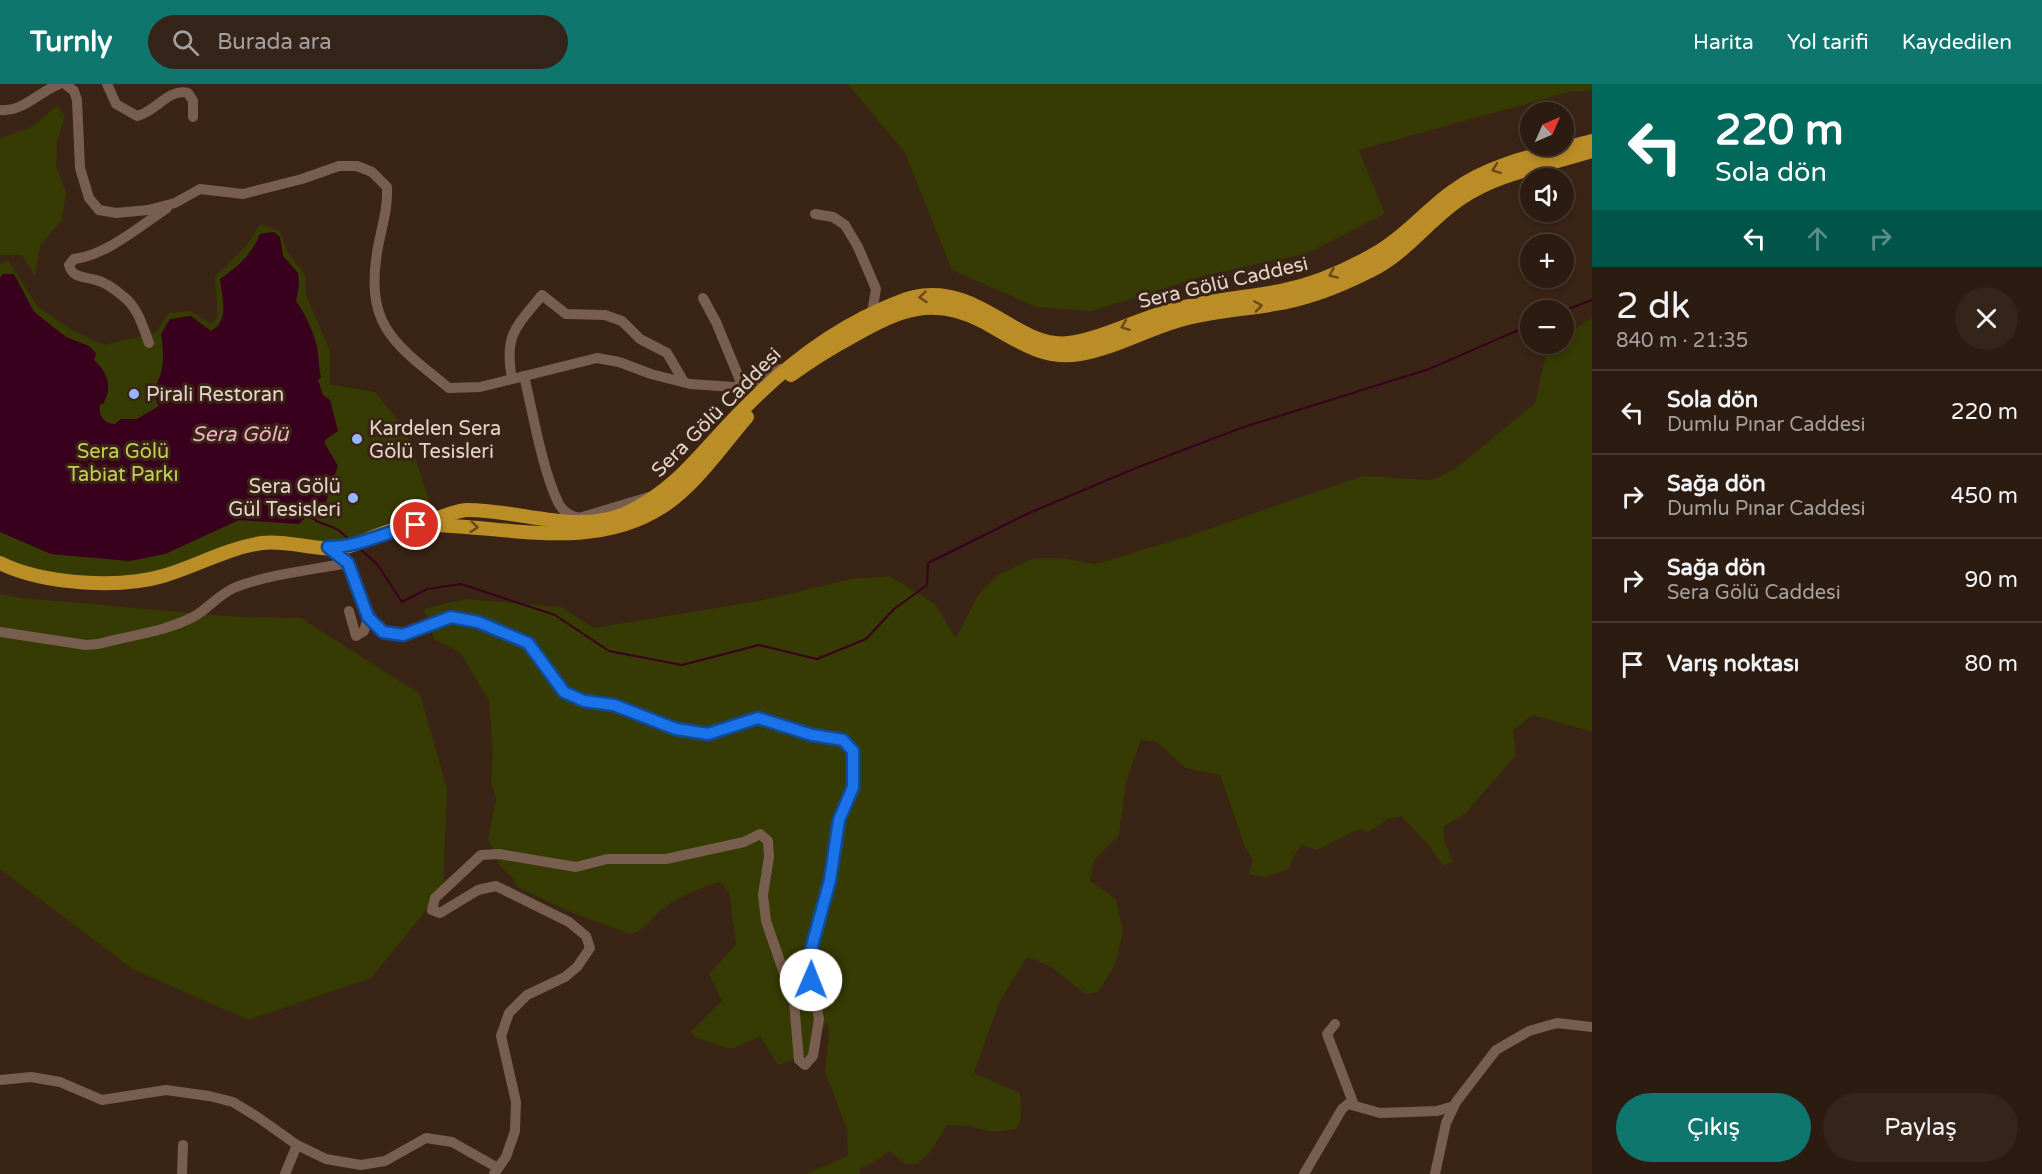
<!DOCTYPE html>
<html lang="tr">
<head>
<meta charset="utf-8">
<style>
	:root { --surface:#2c1b10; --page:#342419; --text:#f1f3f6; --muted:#a6a19f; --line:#483930; --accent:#0f766e }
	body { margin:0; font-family:"Varela Round",sans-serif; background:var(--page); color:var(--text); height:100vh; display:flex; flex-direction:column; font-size:22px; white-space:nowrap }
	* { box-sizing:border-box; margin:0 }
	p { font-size:20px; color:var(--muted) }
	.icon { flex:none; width:33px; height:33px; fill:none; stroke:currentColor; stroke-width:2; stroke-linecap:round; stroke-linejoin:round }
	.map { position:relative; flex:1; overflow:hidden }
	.panel { display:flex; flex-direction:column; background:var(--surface); width:450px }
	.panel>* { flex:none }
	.hud { background:#00695c; color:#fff; overflow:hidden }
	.needle { width:39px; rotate:45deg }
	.fabs { position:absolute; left:1520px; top:18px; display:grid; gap:12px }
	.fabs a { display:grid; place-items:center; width:54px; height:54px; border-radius:50%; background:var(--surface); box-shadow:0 3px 9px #0003,0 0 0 2px var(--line); font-size:30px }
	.pin { position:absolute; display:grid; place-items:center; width:51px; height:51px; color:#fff; margin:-26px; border:3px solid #fff; border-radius:50%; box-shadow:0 2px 6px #0007 }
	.me { position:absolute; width:66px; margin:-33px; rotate:1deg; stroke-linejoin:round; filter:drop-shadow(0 0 4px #0008) }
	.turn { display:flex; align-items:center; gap:21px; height:126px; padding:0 24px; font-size:27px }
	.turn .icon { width:78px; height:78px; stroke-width:2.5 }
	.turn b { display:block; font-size:42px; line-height:51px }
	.lanes { display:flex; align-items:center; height:57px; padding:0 24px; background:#0003; justify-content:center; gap:30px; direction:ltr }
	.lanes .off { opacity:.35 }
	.round { display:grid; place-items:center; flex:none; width:63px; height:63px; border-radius:32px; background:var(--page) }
	.head { display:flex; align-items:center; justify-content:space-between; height:102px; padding:0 24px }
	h1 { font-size:36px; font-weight:600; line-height:45px }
	.action { display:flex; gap:12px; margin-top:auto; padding:12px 24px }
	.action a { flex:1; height:69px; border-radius:36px; background:var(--accent); color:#fff; font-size:24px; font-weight:600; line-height:69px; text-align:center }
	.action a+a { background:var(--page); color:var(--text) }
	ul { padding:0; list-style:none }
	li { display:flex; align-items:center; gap:18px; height:84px; padding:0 24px; border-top:2px solid var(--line) }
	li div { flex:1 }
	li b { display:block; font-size:22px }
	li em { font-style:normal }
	header { display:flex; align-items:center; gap:36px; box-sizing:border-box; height:84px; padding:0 30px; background:var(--accent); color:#fff }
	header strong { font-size:28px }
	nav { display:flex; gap:33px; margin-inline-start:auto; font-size:21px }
	.search { width:420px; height:54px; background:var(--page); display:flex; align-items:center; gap:15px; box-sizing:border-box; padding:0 21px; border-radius:33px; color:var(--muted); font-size:22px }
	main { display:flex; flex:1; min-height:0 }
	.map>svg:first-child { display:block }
	.green { fill:#363a03 }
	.water { fill:#39001e }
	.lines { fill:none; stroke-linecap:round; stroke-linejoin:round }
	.stream { stroke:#39001e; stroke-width:2 }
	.minor { stroke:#785e4e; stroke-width:10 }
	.major { stroke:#bb8d26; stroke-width:14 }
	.oneway { stroke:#67491b }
	.route-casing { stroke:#114b97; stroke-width:15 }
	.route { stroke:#1a73e8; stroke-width:10 }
	.poi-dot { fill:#94b7fd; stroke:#3a2415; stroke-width:2 }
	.labels { text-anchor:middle; stroke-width:6; stroke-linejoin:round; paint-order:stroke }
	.street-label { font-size:20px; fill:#e4d5cc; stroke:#3a2415 }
	.poi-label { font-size:20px; fill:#e4d5cc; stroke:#3a2415; text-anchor:start }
	.park-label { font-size:20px; fill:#c5d053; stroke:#3a2415 }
	.water-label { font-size:21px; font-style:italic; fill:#f4aec9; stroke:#3a2415 }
</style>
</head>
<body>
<header>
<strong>Turnly</strong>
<div class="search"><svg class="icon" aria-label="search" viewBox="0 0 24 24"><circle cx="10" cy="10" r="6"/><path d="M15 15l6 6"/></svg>Burada ara</div>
<nav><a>Harita</a><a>Yol tarifi</a><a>Kaydedilen</a></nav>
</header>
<main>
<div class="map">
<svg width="1592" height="1090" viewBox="0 0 1592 1090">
	<rect width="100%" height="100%" fill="#3a2415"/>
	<g class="green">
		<path d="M848 0H1592V6L1569 8 1359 66 1385 130 1308 169 1207 191 1092 227 1036 223 952 186 905 69Z"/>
		<path d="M57 21 65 32 57 57 56 82 66 108 62 136 40 162 35 192 22 171H0V54L34 42Z"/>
		<path d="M260 140 280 147 287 167 305 190 306 211 330 267V300L375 308 406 346 430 419 416 441 344 464 268 458 164 492 43 495 0 479V180L8 176 38 223 74 247 104 261 155 249 169 229 191 227 211 240 218 232 215 193 247 161Z"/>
		<path d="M1592 234V648L1533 631 1513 646 1516 671 1465 730 1444 742V756L1453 778 1443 782 1430 763 1401 732 1388 735 1369 748 1359 745 1317 766 1302 761 1294 772 1289 785 1265 793 1249 790 1253 777 1245 763 1220 691 1185 684 1157 658 1141 656 1126 698 1119 751 1094 776 1090 797 1116 815 1123 847 1115 881 1098 908 1085 910 1050 882 1027 873 999 919 974 989 1020 1009 1021 1033 1017 1045 993 1048 970 1042 947 1041 930 1068 917 1080H905L890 1067 873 1079 861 1084 859 1090H806L848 1072 847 1045 825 988 829 949 827 938 808 971 778 981 760 952 732 965 696 954 691 948 722 917 709 890 736 860 729 809 720 798C702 803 682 811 667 822 653 831 647 846 630 850L568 827 517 803 513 794 500 782 488 755 496 715 491 698 493 665 489 617 461 569 434 555 424 525 465 515 561 523 594 544 759 517 851 495 889 492 935 520 956 554 978 511 998 491 1034 474H1061L1096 480 1185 453 1363 392 1431 396 1454 386 1535 319 1548 261 1563 260V252Z"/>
		<path d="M0 510 21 514 239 533 301 534 420 610 447 705 443 806 371 894 249 936 134 886 0 785Z"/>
	</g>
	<path class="water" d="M274 148 280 153 283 172 298 189 299 202 296 217C304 228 311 242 315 256 319 266 318 281 321 293L318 296 323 311 330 316 338 347 325 356V360L338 382 325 421 321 420 316 437 306 433 299 440 239 436 165 470 129 477 51 470 0 448V194L3 190H14L34 228 66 253 89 262 96 269 94 276C108 289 113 303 103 320H100C98 330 103 340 115 340L121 335H137L159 322C150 308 159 299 162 285 164 273 163 261 161 250L170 235 191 232 211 247C230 237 222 213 220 195 238 183 252 170 260 150Z"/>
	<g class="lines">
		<g class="stream">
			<path d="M1563 227 1592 216"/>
			<path d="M316 437 337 445 350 456"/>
			<path d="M359 464 377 480 402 518 427 505 461 500 555 531 609 567 682 581 759 561 817 575 866 555 894 525 927 501 928 479 1029 429 1136 384 1241 344 1429 285 1530 241"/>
		</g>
		<g class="minor">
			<path d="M65 0 74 7 77 16 80 84 89 114 99 126 116 129 148 126 175 119 200 105 243 110 302 95 339 82H357L372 88 387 103C388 124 382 142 378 163 364 241 393 259 449 304L480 303 597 274 619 278 651 290 690 300 734 303 757 298 780 285"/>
			<path d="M107 0 116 20 137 32C156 28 168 4 188 9L193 17V33"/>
			<path d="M0 26C23 28 39 8 59 0"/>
			<path d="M815 130 833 133 845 141 858 163 876 205 871 234"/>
			<path d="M703 214 716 238 742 301"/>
			<path d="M149 259C143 243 138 224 124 213 117 207 105 198 96 196 84 192 73 195 69 181L74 175C107 171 140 142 167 124"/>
			<path d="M524 292C533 329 542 385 558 418 562 427 570 432 579 434L649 413"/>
			<path d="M512 295C504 251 515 244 542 211L566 230 605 231 622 237 640 255 667 269 684 298"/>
			<path d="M328 463 348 479 368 533 383 548 403 551 451 533 478 538 528 559 564 608 584 617 614 621 676 645 708 650 758 634 812 651 843 656 853 667V703L839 736 830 796 812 862 811 896 819 935 813 972 805 981 799 976 794 918 766 837 763 811 769 773 768 757 760 750 744 758 666 775H607L576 783 499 770 481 771 435 814 432 826 440 829 478 806 496 802 569 838 586 852 590 864 577 883 565 893 527 911 509 929 501 952 516 1018 515 1047 506 1073 494 1090"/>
			<path d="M349 527 356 552 364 547 368 533"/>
			<path d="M0 548 86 561 98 560C131 551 165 548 195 532 210 523 219 510 236 503 271 490 311 486 348 479"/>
			<path d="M1335 940 1327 950 1354 1021"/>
			<path d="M0 996 31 993 60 998 102 1016 166 1006 209 1012 233 1018 259 1034 297 1061"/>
			<path d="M182 1090 183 1061"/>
			<path d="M285 1090 297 1061 326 1075 361 1081 385 1077 426 1054 452 1058 498 1084"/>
			<path d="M1304 1090 1342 1025 1348 1020 1380 1029 1437 1027 1454 1022"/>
			<path d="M1435 1090 1446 1039 1456 1018 1496 966 1529 947 1557 939 1592 943"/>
		</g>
		<g class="major">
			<path d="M791 291C811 276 831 264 853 252 899 226 933 211 984 238 1015 255 1043 277 1080 270 1116 264 1149 244 1184 235 1225 224 1268 225 1309 212 1330 206 1352 196 1372 186 1406 169 1429 136 1460 115 1497 89 1549 81 1592 67"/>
			<path d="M430 441C507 442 593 468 662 423 696 401 721 363 747 333"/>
			<path d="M0 479C42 500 118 505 163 492 197 482 227 464 262 459 290 455 322 470 349 462 363 458 376 451 390 447 404 443 419 440 433 436 443 432 455 427 466 426 519 425 580 453 631 427 675 404 695 376 728 341 769 297 812 260 865 233 880 226 897 217 914 213 980 199 1018 266 1069 259 1103 254 1136 236 1169 227 1205 216 1244 214 1281 207 1315 200 1349 185 1378 168 1407 151 1426 126 1453 107 1492 78 1546 69 1592 57"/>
		</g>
	</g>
	<defs><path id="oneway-chevron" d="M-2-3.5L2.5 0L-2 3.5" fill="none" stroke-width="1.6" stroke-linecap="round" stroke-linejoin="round" transform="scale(1.5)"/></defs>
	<g class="oneway">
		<use href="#oneway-chevron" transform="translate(1496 85) rotate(160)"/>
		<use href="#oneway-chevron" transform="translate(1333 190) rotate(156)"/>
		<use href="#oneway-chevron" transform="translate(923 213) rotate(175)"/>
		<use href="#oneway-chevron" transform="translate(1258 222) rotate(-9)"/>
		<use href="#oneway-chevron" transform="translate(1125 242) rotate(159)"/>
		<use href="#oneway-chevron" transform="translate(474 443) rotate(6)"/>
	</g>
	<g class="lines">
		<g class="route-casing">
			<path id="route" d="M416 441C387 447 357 464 328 463L348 479 368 533 383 548 403 551 451 533 478 538 528 559 564 608 584 617 614 621 676 645 708 650 758 634 812 651 843 656 853 667V703L839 736 830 796 812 862 811 896"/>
		</g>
		<use href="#route" class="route"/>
	</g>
	<g class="poi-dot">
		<circle cx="134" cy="310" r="6"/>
		<circle cx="357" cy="355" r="6"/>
		<circle cx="353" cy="414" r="6"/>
	</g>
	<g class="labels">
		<g class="street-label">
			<text transform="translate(1223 198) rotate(-13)" y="7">Sera Gölü Caddesi</text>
			<text transform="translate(716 328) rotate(-45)" y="7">Sera Gölü Caddesi</text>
		</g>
		<g class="poi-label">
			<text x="146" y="317">Pirali Restoran</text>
			<text x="369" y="351">Kardelen Sera<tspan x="369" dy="23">Gölü Tesisleri</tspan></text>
			<text x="341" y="409" text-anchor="end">Sera Gölü<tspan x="341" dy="23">Gül Tesisleri</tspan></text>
		</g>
		<g class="park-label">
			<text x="123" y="374">Sera Gölü<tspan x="123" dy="23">Tabiat Parkı</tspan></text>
		</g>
		<g class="water-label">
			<text x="240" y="357">Sera Gölü</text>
		</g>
	</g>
</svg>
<div class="fabs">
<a><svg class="needle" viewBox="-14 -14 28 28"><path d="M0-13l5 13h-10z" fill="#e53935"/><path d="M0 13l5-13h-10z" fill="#a6a19f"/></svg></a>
<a><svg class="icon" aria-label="sound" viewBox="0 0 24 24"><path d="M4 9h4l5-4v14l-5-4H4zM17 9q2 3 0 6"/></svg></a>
<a>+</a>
<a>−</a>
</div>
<div class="pin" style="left:416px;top:441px;background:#d93025"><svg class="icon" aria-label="arrive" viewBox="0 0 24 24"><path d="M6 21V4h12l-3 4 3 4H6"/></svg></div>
<svg class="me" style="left:811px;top:896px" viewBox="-20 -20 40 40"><circle r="19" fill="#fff"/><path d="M0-13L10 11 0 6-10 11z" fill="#1a73e8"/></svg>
</div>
<section class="panel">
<div class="hud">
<div class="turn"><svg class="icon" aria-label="left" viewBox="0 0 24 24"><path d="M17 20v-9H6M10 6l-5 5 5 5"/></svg><div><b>220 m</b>Sola dön</div></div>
<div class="lanes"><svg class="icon" aria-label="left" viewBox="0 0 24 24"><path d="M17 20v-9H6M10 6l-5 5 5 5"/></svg><svg class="icon off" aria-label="ahead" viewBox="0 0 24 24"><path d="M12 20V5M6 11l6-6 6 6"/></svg><svg class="icon off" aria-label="right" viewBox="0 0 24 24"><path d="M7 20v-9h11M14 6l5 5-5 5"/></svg></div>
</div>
<div class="head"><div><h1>2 dk</h1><p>840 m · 21:35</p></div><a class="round"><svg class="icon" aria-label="close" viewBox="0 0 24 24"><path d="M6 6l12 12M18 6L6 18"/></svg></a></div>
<ul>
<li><svg class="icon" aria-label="left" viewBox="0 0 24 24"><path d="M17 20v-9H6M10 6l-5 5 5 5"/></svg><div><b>Sola dön</b><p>Dumlu Pınar Caddesi</p></div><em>220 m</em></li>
<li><svg class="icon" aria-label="right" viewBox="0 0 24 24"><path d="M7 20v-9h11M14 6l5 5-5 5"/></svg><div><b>Sağa dön</b><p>Dumlu Pınar Caddesi</p></div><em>450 m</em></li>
<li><svg class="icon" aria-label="right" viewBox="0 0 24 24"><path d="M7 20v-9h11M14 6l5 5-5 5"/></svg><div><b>Sağa dön</b><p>Sera Gölü Caddesi</p></div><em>90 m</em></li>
<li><svg class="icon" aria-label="arrive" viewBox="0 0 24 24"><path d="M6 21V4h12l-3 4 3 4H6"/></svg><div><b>Varış noktası</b></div><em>80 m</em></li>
</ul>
<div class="action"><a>Çıkış</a><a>Paylaş</a></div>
</section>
</main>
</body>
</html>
